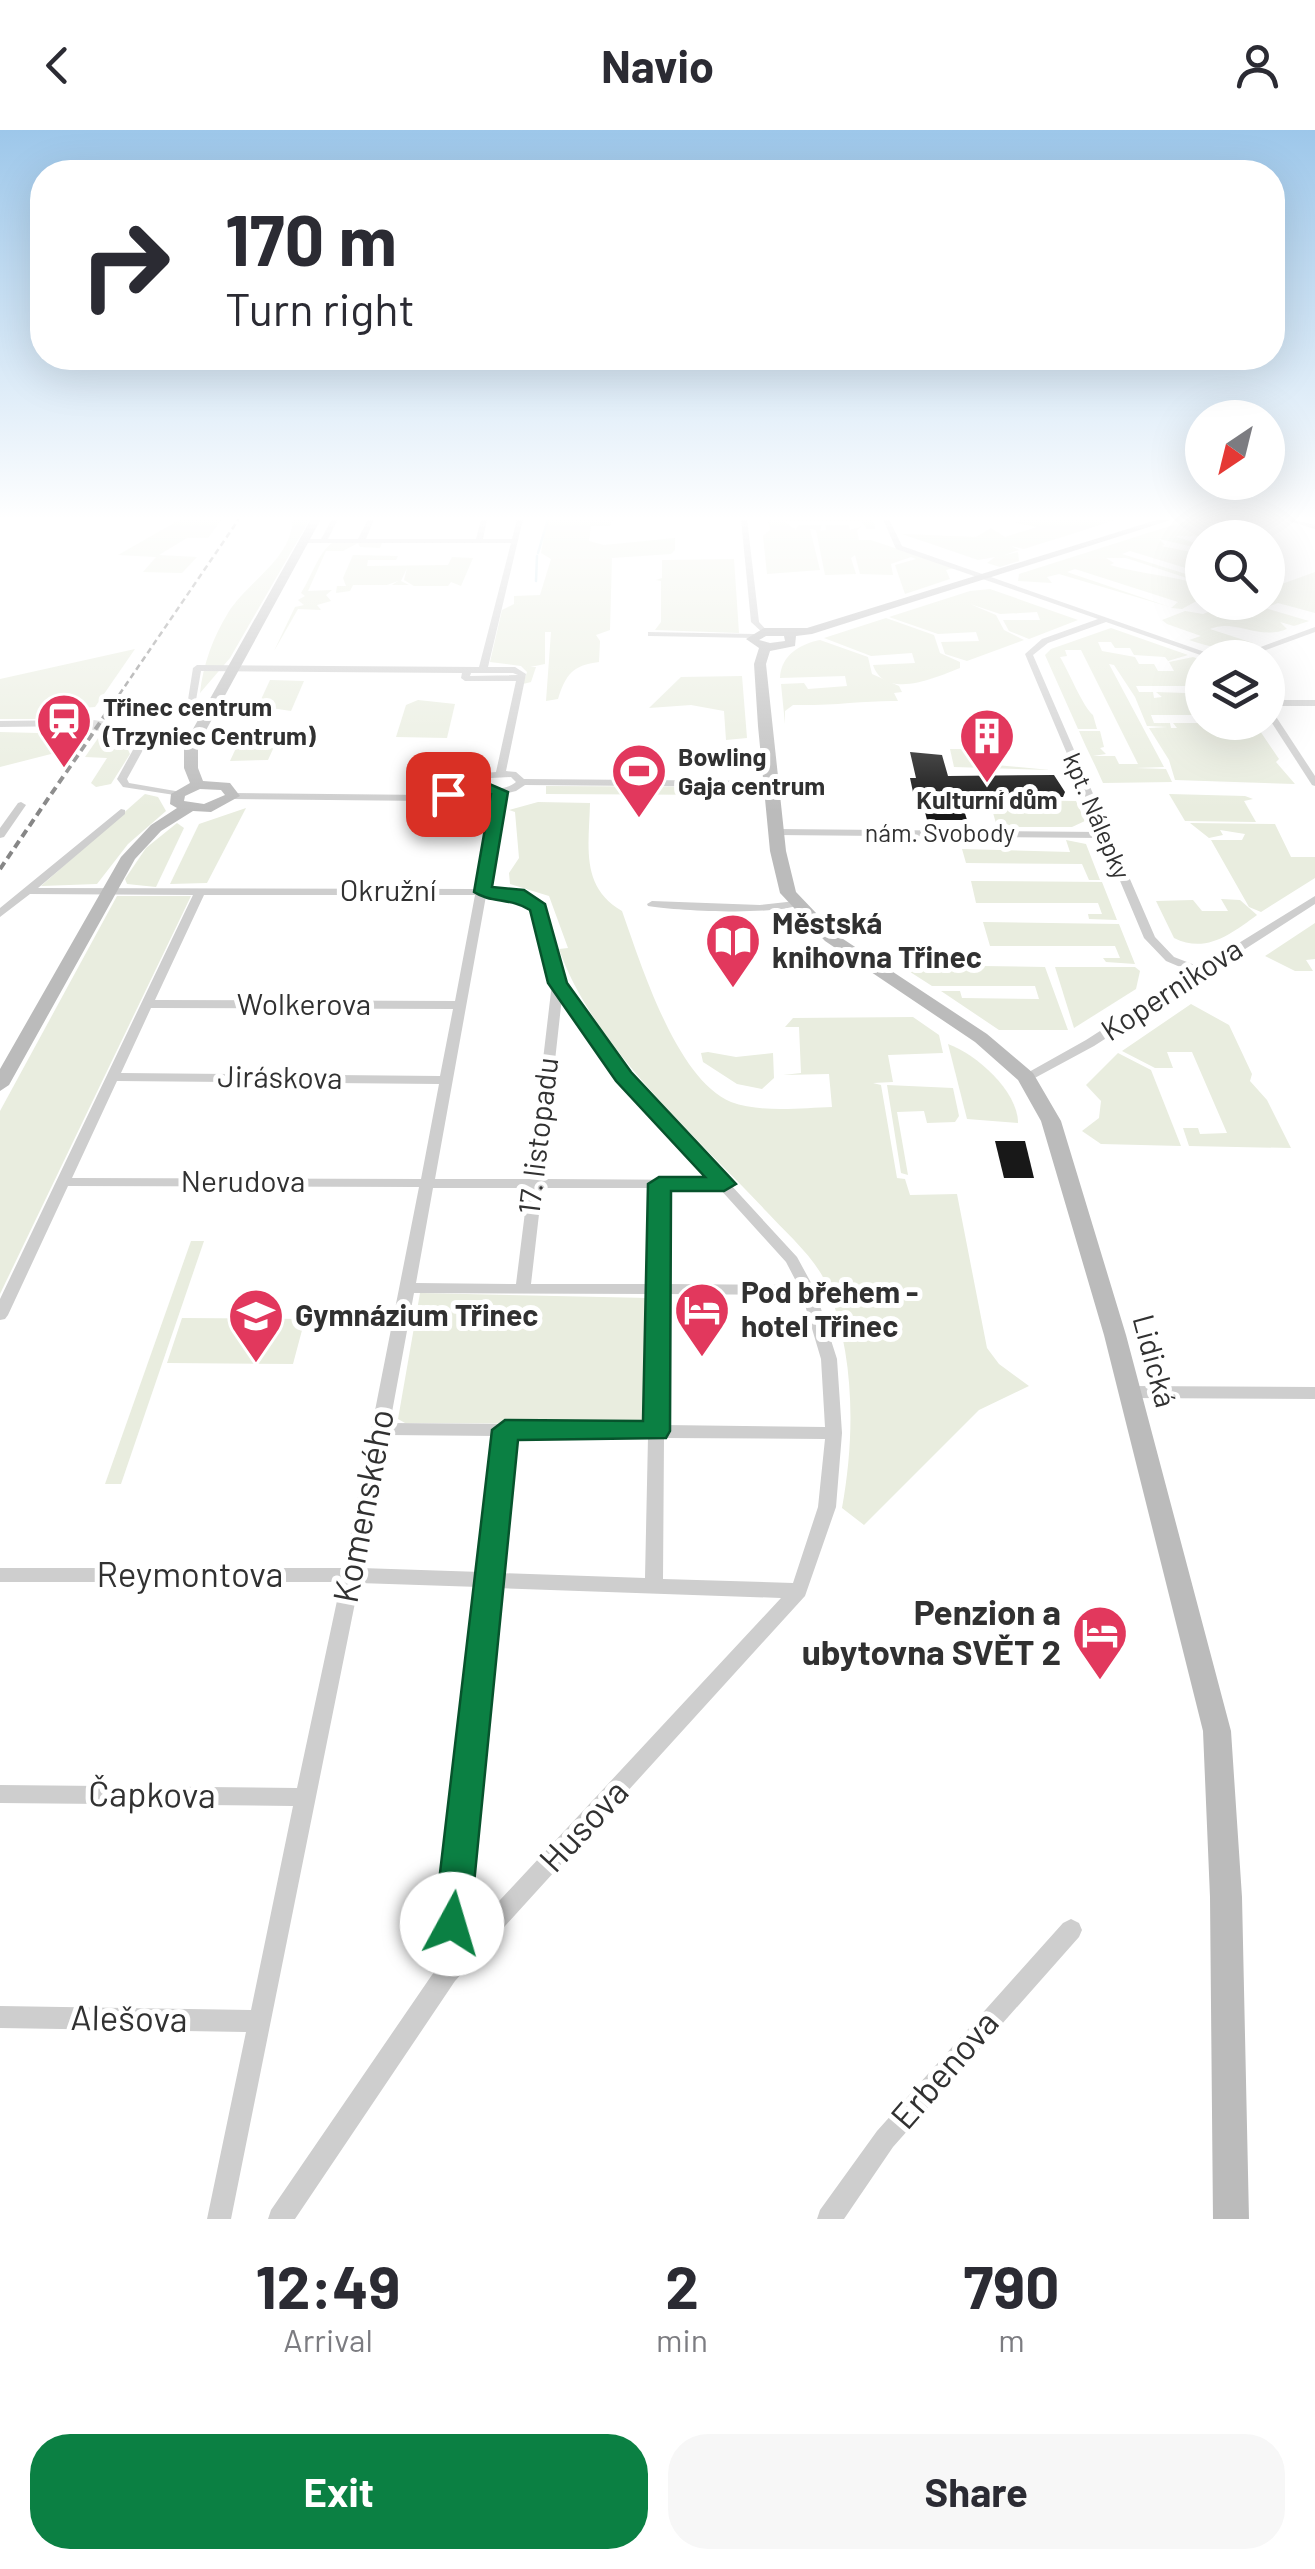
<!DOCTYPE html>
<html lang="en">
<head>
<meta charset="utf-8">
<style>
	:root { --surface:#fff; --page:#f7f7f7; --text:#2b2b33; --muted:#7c7c81; --accent:#0b8043 }
	body { margin:0; font-family:Barlow,sans-serif; background:var(--page); color:var(--text); height:100vh; display:flex; flex-direction:column; font-size:38px; white-space:nowrap }
	* { box-sizing:border-box; margin:0 }
	p { font-size:32px; color:var(--muted) }
	.icon { flex:none; width:55px; height:55px; fill:none; stroke:currentColor; stroke-width:2; stroke-linecap:round; stroke-linejoin:round }
	.map { position:relative; height:2089px; overflow:hidden }
	.sheet { display:flex; flex-direction:column; background:var(--surface); flex:1 }
	.sheet>* { flex:none }
	.top-card { position:absolute; left:30px; top:30px; width:1255px; height:210px; border-radius:40px; box-shadow:0 10px 40px #0002; background:#fff; color:var(--text); overflow:hidden }
	.needle { width:65px; rotate:215deg }
	.fabs { position:absolute; left:1185px; top:270px; display:grid; gap:20px }
	.fabs a { display:grid; place-items:center; width:100px; height:100px; border-radius:50%; background:var(--surface); box-shadow:0 10px 40px #0002; font-size:50px }
	.pin { position:absolute; display:grid; place-items:center; width:85px; height:85px; color:#fff; margin:-42px; border-radius:20px; box-shadow:0 5px 15px #0006 }
	.me { position:absolute; width:110px; margin:-55px; rotate:6deg; stroke-linejoin:round; filter:drop-shadow(0 0 8px #0008) }
	.turn { display:flex; align-items:center; gap:35px; height:210px; padding:0 30px; font-size:45px }
	.turn .icon { width:130px; height:130px; stroke-width:2.5 }
	.turn b { display:block; font-size:70px; line-height:85px }
	.eta { display:flex; justify-content:space-evenly; align-items:center; height:170px; text-align:center }
	.eta b { font-size:60px; font-weight:700; line-height:70px }
	.action { display:flex; gap:20px; margin-top:auto; padding:20px 30px }
	.action a { flex:1; height:115px; border-radius:40px; background:var(--accent); color:#fff; font-size:40px; font-weight:700; line-height:115px; text-align:center }
	.action a+a { background:var(--page); color:var(--text) }
	header { display:flex; justify-content:space-between; align-items:center; height:130px; padding:0 30px; background:var(--surface); font-size:45px; font-weight:700 }
	.map>svg:first-child { display:block }
	.green { fill:#e9eddf }
	.lines { fill:none; stroke-linecap:round; stroke-linejoin:round }
	.stream { stroke:#cce4ec; stroke-width:2.5 }
	.building { fill:#181818 }
	.street-tunnel { stroke:#d6d6d6; stroke-width:10; stroke-dasharray:10 5; stroke-linecap:butt }
	.street { fill:#cecece; fill-rule:evenodd }
	.secondary { fill:#bbb; fill-rule:evenodd }
	.rail-far1 { stroke:#868686; stroke-width:2.5; stroke-dasharray:6 4; stroke-linecap:butt }
	.rail { stroke:#868686; stroke-width:4; stroke-dasharray:8 5; stroke-linecap:butt }
	.route { fill:#0b8043; stroke:#07532c; stroke-width:2.5 }
	.labels { text-anchor:middle; stroke-width:10; stroke-linejoin:round; paint-order:stroke }
	.far-poi-label { font-size:25px; font-weight:bold; fill:#313131; stroke:#fff; text-anchor:start }
	.far-street-label { font-size:25px; fill:#313131; stroke:#fff }
	.street-label { font-size:30px; fill:#313131; stroke:#fff }
	.poi-label { font-size:30px; font-weight:bold; fill:#313131; stroke:#fff; text-anchor:start }
	.near-street-label { font-size:35px; fill:#313131; stroke:#fff }
	.near-poi-label { font-size:35px; font-weight:bold; fill:#313131; stroke:#fff; text-anchor:end }
</style>
</head>
<body>
<header><svg class="icon" aria-label="back" viewBox="0 0 24 24"><path d="M15 5l-7 7 7 7"/></svg>Navio<svg class="icon" aria-label="person" viewBox="0 0 24 24"><circle cx="12" cy="8" r="4"/><path d="M4 21q1-7 8-7t8 7"/></svg></header>
<div class="map">
<svg width="1315" height="2089" viewBox="0 0 1315 2089">
	<rect width="100%" height="100%" fill="#fff"/>
	<g class="green">
		<path d="M181 389H222L208 408H187L159 425 197 427 182 443 143 442 156 427 118 425Z"/>
		<path d="M293 389H310L230 528 200 563C203 535 213 507 228 483 248 451 291 430 293 389Z"/>
		<path d="M547 389H613L610 396H591L589 411 604 415 675 408V420L671 424 612 428 610 500 596 505 600 511 599 532C573 535 566 544 558 569L546 571 551 502H545V534L530 537H536L531 552 523 554 527 542 521 536 490 532 502 480 514 474V466L540 465 551 429 541 423Z"/>
		<path d="M776 389H874L875 399H867L861 391H784L796 400 798 395H822L820 401 826 400 825 395H849L850 400 863 396 857 400 859 410H871L954 438 946 440 950 449 905 464 895 435 916 429 911 427 891 434 893 445 860 444 855 425 851 428 856 444 825 445 816 400 810 399 820 440 767 444 763 406 770 400 768 390Z"/>
		<path d="M1023 389H1119L1024 419 1011 416 1019 420 1005 425 1018 422 1019 431 1000 437 987 433 995 427 978 430 902 404 976 407 991 398 1005 407 1037 397 1014 393Z"/>
		<path d="M1192 389H1228L1224 391 1272 405 1216 392 1209 395 1214 400 1259 407 1174 406 1201 415 1202 419 1159 409 1165 415 1161 416 1202 424V443L1130 421 1122 424 1202 449V453L1126 428H1106L1114 433 1110 435C1140 444 1171 445 1202 455V468L1182 479 1171 478 1178 472 1075 439 1067 442 1170 477 1059 444 1047 447 1052 453 1018 451 1019 444Z"/>
		<path d="M332 413H382L380 418 360 417 358 413 343 421H326L308 461 332 460 326 465 331 471 317 475 321 480 298 479 274 521 295 477 304 475 298 470 305 466 301 463C311 448 318 423 332 413Z"/>
		<path d="M353 425 398 426 396 430H368L367 436 448 435 452 427 473 428 461 456 451 452 448 456H414L404 450 407 438 401 451 409 455H392L398 451 387 455H353L350 461 336 463 337 456H346L343 448Z"/>
		<path d="M734 429 739 503 655 500 661 492V451L656 450 662 448V430Z"/>
		<path d="M1315 442V483L1278 473 1265 478 1309 491 1294 496 1280 492 1287 499C1258 511 1235 488 1210 499L1253 513C1229 524 1212 517 1189 510L1201 506 1167 494 1149 495 1167 494 1162 490 1185 481 1203 484 1231 473 1268 472V459Z"/>
		<path d="M990 459 1078 490 1029 509 1009 501 1003 490H1040L1037 482 1000 484 970 474 996 485 1004 500 1024 510 967 531 945 524 941 512 979 511 976 502 938 504 889 487 970 461Z"/>
		<path d="M886 488 934 505 940 523 960 532V538C937 547 885 571 873 535L915 533 912 523 871 526 824 508Z"/>
		<path d="M1111 498 1188 525 1168 531 1165 527 1134 525 1130 518H1115L1111 512H1098L1102 521 1135 527 1139 534H1154L1158 541H1174L1169 532 1193 527 1202 530V561L1199 556H1136L1139 562H1153L1154 568 1162 567 1156 562 1186 563 1187 568H1202V585H1151L1154 593H1170L1171 598H1177L1173 593H1202L1211 598 1209 593H1255L1254 597 1235 598 1260 601 1279 629 1276 632 1295 654 1175 650 1169 630 1149 598 1168 597 1147 596 1135 567 1114 535 1109 534 1164 637 1135 638 1166 639 1172 652 1103 653C1093 630 1088 622 1079 601H1100L1104 617 1100 618 1106 624 1093 626H1115L1119 634H1138L1081 520H1065L1067 526 1060 527C1069 542 1083 577 1093 585L1097 599H1078L1045 525 1051 519Z"/>
		<path d="M820 510 868 527 872 544 899 556 902 562 894 563 898 571C869 570 832 576 793 575L785 581V594L781 554 804 553 808 559 847 556 845 546 780 548C781 525 800 514 820 510Z"/>
		<path d="M135 519 95 577 82 578 79 589H0V549Z"/>
		<path d="M742 546 747 608 726 610 724 581 691 575 649 578 681 547Z"/>
		<path d="M270 550 304 551 291 581 258 576Z"/>
		<path d="M418 570 455 574 447 608 396 607 406 575Z"/>
		<path d="M103 601 123 609 130 624 111 654 96 657 91 653 107 628 85 627Z"/>
		<path d="M0 602 75 604 51 624 0 637Z"/>
		<path d="M243 603 278 608 268 630 230 631Z"/>
		<path d="M977 619 979 623 992 624 996 635 1050 640 954 637 950 619Z"/>
		<path d="M546 656 735 657 736 665 546 664Z"/>
		<path d="M145 664 158 667 166 681 128 714 97 754 41 756Z"/>
		<path d="M1169 664 1245 666 1253 669 1244 671 1256 692 1185 691Z"/>
		<path d="M994 670 1076 671 1085 691 1072 697H997L990 672Z"/>
		<path d="M538 672 590 673C589 716 580 757 622 781 641 834 676 949 731 972 760 983 802 978 832 977L829 944 783 945 801 943 799 897H785L793 888 913 887 939 905 943 923 888 925 893 952 873 953 881 955 897 1048 905 1049 910 1065 957 1064 987 1218 999 1234 1029 1256 979 1280 864 1395 842 1378C855 1307 855 1227 828 1158 818 1130 786 1103 766 1081 696 1006 593 917 559 819L568 818 549 766 510 754 509 743 519 728 515 682 509 680Z"/>
		<path d="M246 678 207 753 170 754 199 694Z"/>
		<path d="M177 693 184 698 156 757 127 754 125 749 146 718Z"/>
		<path d="M1275 694 1291 727H1315V748L1261 782 1249 777 1211 710H1242L1245 704 1220 700 1223 705 1209 708 1190 693Z"/>
		<path d="M1066 710 1086 714 1100 750H1089L1082 734 966 733 962 719 1070 722Z"/>
		<path d="M971 751 1102 752 1117 790 1089 789 1088 784H1102L1098 773H976Z"/>
		<path d="M117 766H191L0 1164V981Z"/>
		<path d="M1221 769 1240 770 1257 785C1231 804 1206 824 1174 808L1156 771 1193 770 1202 781H1228Z"/>
		<path d="M983 792 1119 794 1135 834 1106 832 1103 828H1120L1115 816H990Z"/>
		<path d="M1315 793V829L1306 830 1313 841H1295L1265 826Z"/>
		<path d="M911 835 1045 837 1068 900H999L941 861H960L962 868 1039 869 1035 856H932L904 838Z"/>
		<path d="M1135 837 1140 841 1136 859 1074 898 1055 837Z"/>
		<path d="M1191 874 1229 895 1252 944 1250 951 1267 970 1291 1018 1189 1016 1183 998H1198L1200 1004 1227 1003 1192 922H1167L1173 938H1155L1122 921Z"/>
		<path d="M948 914C976 924 1018 961 1018 993L967 989Z"/>
		<path d="M708 922 736 927 773 923 774 948 762 959 737 954 703 932 701 923Z"/>
		<path d="M1118 923 1151 940 1181 1016 1101 1014 1082 1001 1099 988 1101 971 1086 955Z"/>
		<path d="M887 955 953 958 959 986 955 992 927 993 924 981 897 982 908 1045 901 1043Z"/>
		<path d="M191 1111H204L121 1354H105Z"/>
		<path d="M420 1163 649 1168 646 1294 405 1293 398 1289Z"/>
		<path d="M182 1188 305 1189 293 1234 167 1233Z"/>
	</g>
	<g class="lines">
		<g class="stream">
			<path d="M538 423 548 389"/>
			<path d="M536 451 537 426"/>
		</g>
	</g>
	<g class="building">
		<path d="M910 622 942 625 948 646 1054 645 1065 662 1063 667 959 664 967 690H927L920 662H913L910 648H916Z"/>
		<path d="M995 1011H1025L1034 1048H1004Z"/>
	</g>
	<g class="lines">
		<path class="street-tunnel" d="M78 593 107 597"/>
		<g class="street">
			<path d="M332 389H338L328 409H358L368 389H374L366 409H476L481 389H487L483 409H512L517 389H523L488 537H515L526 544 506 641 516 642 524 649 771 651 776 654 771 657 525 655 516 661 504 664 487 759 535 767 543 778 564 853 628 943 797 1127 815 1160 837 1229 842 1303 836 1377 805 1466 455 1851 295 2089H268L271 2080 436 1839 479 1457 359 1453 231 2089H207L246 1902 0 1898V1876L251 1880 293 1676 0 1673V1655L297 1658 341 1452H0V1438H344L419 1057 68 1056 8 1185 5 1189 0 1190V1169L193 765 30 764 0 787V778L121 679 125 680V684L38 758 476 759 495 664 478 658 429 671 233 669 228 666 233 663 429 665 476 653 485 643 496 642 516 551H465L461 548 462 543 201 541 195 576 191 579 187 576 193 538 197 535 479 537 511 413H301L304 409H321ZM471 543H513L518 545 470 546ZM511 647 516 652C506 660 496 660 485 654L491 648ZM204 765H475L455 871 155 870ZM486 766 528 772 533 778 552 853 529 1049H435ZM562 867 620 949 711 1050 542 1049ZM151 878 453 879 440 946 121 943ZM117 951 439 954 421 1049 72 1048ZM433 1058H528L516 1154 416 1153ZM542 1058H652L650 1154H531ZM666 1058H719L786 1132 798 1155 665 1154ZM414 1163 650 1164 648 1295 390 1293ZM665 1164 802 1165 821 1229 825 1297 664 1295ZM388 1305 496 1306 481 1442 361 1438ZM513 1306 648 1307 645 1448 499 1443ZM664 1308 825 1309 818 1377 793 1453 663 1449ZM497 1458 781 1468 461 1812Z"/>
			<path d="M741 389H747L759 492 768 502 764 504 751 492Z"/>
			<path d="M883 389H889L902 416 1222 528H1209L1106 492 1048 513 1033 525 1155 807 1174 827 1200 837 1315 766V774L1094 916 1031 950 1026 951 1020 947 1086 910 1192 842 1166 831 1144 808 1102 708 776 705 771 702 776 699 1100 702 1025 524 1042 509 1098 489 896 419Z"/>
			<path d="M1282 389H1291L1315 395V399Z"/>
			<path d="M1315 497V502L1244 528H1231Z"/>
			<path d="M648 502 754 504 758 506 754 508 651 506H648Z"/>
			<rect x="1268" y="570" width="47" height="6"/>
			<path d="M1268 578 1271 579 1315 646V656L1312 655 1268 587Z"/>
			<path d="M0 591 78 590 83 593 78 596 0 597Z"/>
			<path d="M104 595C119 595 136 605 144 618L127 649 129 653 181 662V666L123 657 117 649 134 618 130 611 104 599Z"/>
			<path d="M21 672 26 675 4 707 0 708V698L18 673Z"/>
			<path d="M652 771 760 775 796 771 801 774C777 786 678 781 648 776L647 774Z"/>
			<path d="M1129 1256 1315 1257V1269L1129 1268 1123 1266 1121 1262 1123 1258Z"/>
			<path d="M1071 1789 1079 1793 1082 1800 1079 1807 893 2017 844 2089H817L820 2080 877 2001 1063 1793Z"/>
		</g>
		<g class="secondary">
			<path d="M311 389H321L198 615V638L203 651 230 653 240 666 211 682 193 681 161 701 135 729 9 955 0 961V939L121 727 151 695 177 678 170 674 171 664 190 653 184 638V615ZM200 659 221 660 225 665 204 674 184 671 185 666Z"/>
			<path d="M1160 389H1174L812 504 796 506 795 516 770 521 766 534 786 721 796 762 837 805 987 904 1033 943 1061 991 1126 1205 1231 1601 1242 1767 1249 2089H1213L1210 1767 1203 1601 1104 1205 1041 991 1018 950 975 912 825 811 780 763 770 721 758 596 754 534 759 518 746 509 764 498H807ZM766 506H784L785 511 770 513 759 510Z"/>
		</g>
		<path class="rail-far1" d="M108 581 239 389"/>
		<path class="rail" d="M0 739 110 578"/>
	</g>
	<linearGradient id="sky" x2="0" y2="1"><stop stop-color="#9dc7ea"/><stop offset="0.57" stop-color="#fff"/><stop offset="1" stop-color="#fff" stop-opacity="0"/></linearGradient>
	<rect width="1315" height="681" fill="url(#sky)"/>
	<path class="route" d="M480 650 508 662 492 757 524 760 545 774 567 853 631 942 736 1054 724 1061H671L670 1301 666 1308 518 1310 470 1794 465 1807 452 1812 439 1807 434 1794 492 1300 505 1290 643 1291 648 1054 659 1047H705L616 951 548 853 530 780C512 768 490 773 474 762L491 664 479 660 448 669 440 664Z"/>
	<defs>
		<g id="station-pin" transform="scale(2.875)"><path d="M0 17L-7.5 6A9.5 9.5 0 1 1 7.5 6Z" fill="#e2385d" stroke="#fff"/><path d="M-3-6H3Q5-6 5-4V2Q5 4 3 4L4.5 6H3L1.5 4h-3L-3 6H-4.5L-3 4Q-5 4-5 2V-4Q-5-6-3-6ZM-3.5-4v3h7v-3ZM-3.5 1v1.5H-2V1ZM2 1v1.5H3.5V1Z" fill="#fff"/></g>
		<g id="building-pin" transform="scale(2.875)"><path d="M0 17L-7.5 6A9.5 9.5 0 1 1 7.5 6Z" fill="#e2385d" stroke="#fff"/><path d="M-4-6H4V6H1V3H-1V6H-4ZM-2.5-4.3h1.7v1.8h-1.7ZM.8-4.3h1.7v1.8H.8ZM-2.5-1h1.7V.8h-1.7ZM.8-1h1.7V.8H.8Z" fill="#fff"/></g>
		<g id="stadium-pin" transform="scale(2.875)"><path d="M0 17L-7.5 6A9.5 9.5 0 1 1 7.5 6Z" fill="#e2385d" stroke="#fff"/><path d="M0-5a6.5 5 0 1 0 0 10a6.5 5 0 1 0 0-10ZM-3.5-1.8h7v3.6h-7Z" fill="#fff"/></g>
		<g id="library-pin" transform="scale(2.875)"><path d="M0 17L-7.5 6A9.5 9.5 0 1 1 7.5 6Z" fill="#e2385d" stroke="#fff"/><path d="M-6-4Q-3-5.5-.7-3.5V5Q-3 3-6 4ZM6-4Q3-5.5 .7-3.5V5Q3 3 6 4Z" fill="#fff"/></g>
		<g id="hotel-pin" transform="scale(2.875)"><path d="M0 17L-7.5 6A9.5 9.5 0 1 1 7.5 6Z" fill="#e2385d" stroke="#fff"/><path d="M-6-4.5h1.5V1H6V5H4.5V3h-9V5H-6ZM-4 0a1.8 1.8 0 1 1 3.6 0ZM.5 0V-2.5h3Q6-2.5 6 0Z" fill="#fff"/></g>
		<g id="school-pin" transform="scale(2.875)"><path d="M0 17L-7.5 6A9.5 9.5 0 1 1 7.5 6Z" fill="#e2385d" stroke="#fff"/><path d="M0-5L7-2L0 1L-7-2ZM-4 1L0 2.5L4 1V4Q0 6-4 4Z" fill="#fff"/></g>
	</defs>
	<g fill-rule="evenodd">
		<use href="#station-pin" x="64" y="591"/>
		<use href="#building-pin" x="987" y="606"/>
		<use href="#stadium-pin" x="639" y="641"/>
		<use href="#library-pin" x="733" y="811"/>
		<use href="#hotel-pin" x="702" y="1180"/>
		<use href="#school-pin" x="256" y="1186"/>
		<use href="#hotel-pin" x="1100" y="1503"/>
	</g>
	<g class="labels">
		<g class="far-poi-label">
			<text x="103" y="586">Třinec centrum<tspan x="103" dy="29">(Trzyniec Centrum)</tspan></text>
			<text x="678" y="636">Bowling<tspan x="678" dy="29">Gaja centrum</tspan></text>
			<text x="987" y="679" text-anchor="middle">Kulturní dům</text>
		</g>
		<g class="far-street-label">
			<text transform="translate(1097 686) rotate(67)" y="9">kpt. Nálepky</text>
			<text x="940" y="712">nám. Svobody</text>
		</g>
		<g class="street-label">
			<text x="388" y="771">Okružní</text>
			<text transform="translate(1172 860) rotate(-33)" y="10">Kopernikova</text>
			<text x="304" y="885">Wolkerova</text>
			<text transform="translate(280 948) rotate(1)" y="10">Jiráskova</text>
			<text transform="translate(539 1006) rotate(-83)" y="10">17. listopadu</text>
			<text x="243" y="1062">Nerudova</text>
			<text transform="translate(1154 1231) rotate(75)" y="10">Lidická</text>
		</g>
		<g class="poi-label">
			<text x="772" y="804">Městská<tspan x="772" dy="34">knihovna Třinec</tspan></text>
			<text x="741" y="1173">Pod břehem -<tspan x="741" dy="34">hotel Třinec</tspan></text>
			<text x="295" y="1196">Gymnázium Třinec</text>
		</g>
		<g class="near-street-label">
			<text transform="translate(364 1376) rotate(-79)" y="12">Komenského</text>
			<text x="190" y="1457">Reymontova</text>
			<text transform="translate(152 1665) rotate(1)" y="12">Čapkova</text>
			<text transform="translate(584 1696) rotate(-47)" y="12">Husova</text>
			<text transform="translate(129 1889) rotate(1)" y="12">Alešova</text>
			<text transform="translate(945 1940) rotate(-49)" y="12">Erbenova</text>
		</g>
		<g class="near-poi-label">
			<text x="1061" y="1495">Penzion a<tspan x="1061" dy="40">ubytovna SVĚT 2</tspan></text>
		</g>
	</g>
</svg>
<div class="fabs">
<a><svg class="needle" viewBox="-14 -14 28 28"><path d="M0-13l5 13h-10z" fill="#e53935"/><path d="M0 13l5-13h-10z" fill="#7c7c81"/></svg></a>
<a><svg class="icon" aria-label="search" viewBox="0 0 24 24"><circle cx="10" cy="10" r="6"/><path d="M15 15l6 6"/></svg></a>
<a><svg class="icon" aria-label="layers" viewBox="0 0 24 24"><path d="M12 4l9 5-9 5-9-5zM3 14l9 5 9-5"/></svg></a>
</div>
<div class="pin" style="left:448px;top:664px;background:#d93025"><svg class="icon" aria-label="arrive" viewBox="0 0 24 24"><path d="M6 21V4h12l-3 4 3 4H6"/></svg></div>
<svg class="me" style="left:452px;top:1794px" viewBox="-20 -20 40 40"><circle r="19" fill="#fff"/><path d="M0-13L10 11 0 6-10 11z" fill="#0b8043"/></svg>
<div class="top-card">
<div class="turn"><svg class="icon" aria-label="right" viewBox="0 0 24 24"><path d="M7 20v-9h11M14 6l5 5-5 5"/></svg><div><b>170 m</b>Turn right</div></div>
</div>
</div>
<section class="sheet">
<div class="eta">
<div><b>12:49</b><p>Arrival</p></div>
<div><b>2</b><p>min</p></div>
<div><b>790</b><p>m</p></div>
</div>
<div class="action"><a>Exit</a><a>Share</a></div>
</section>
</body>
</html>
